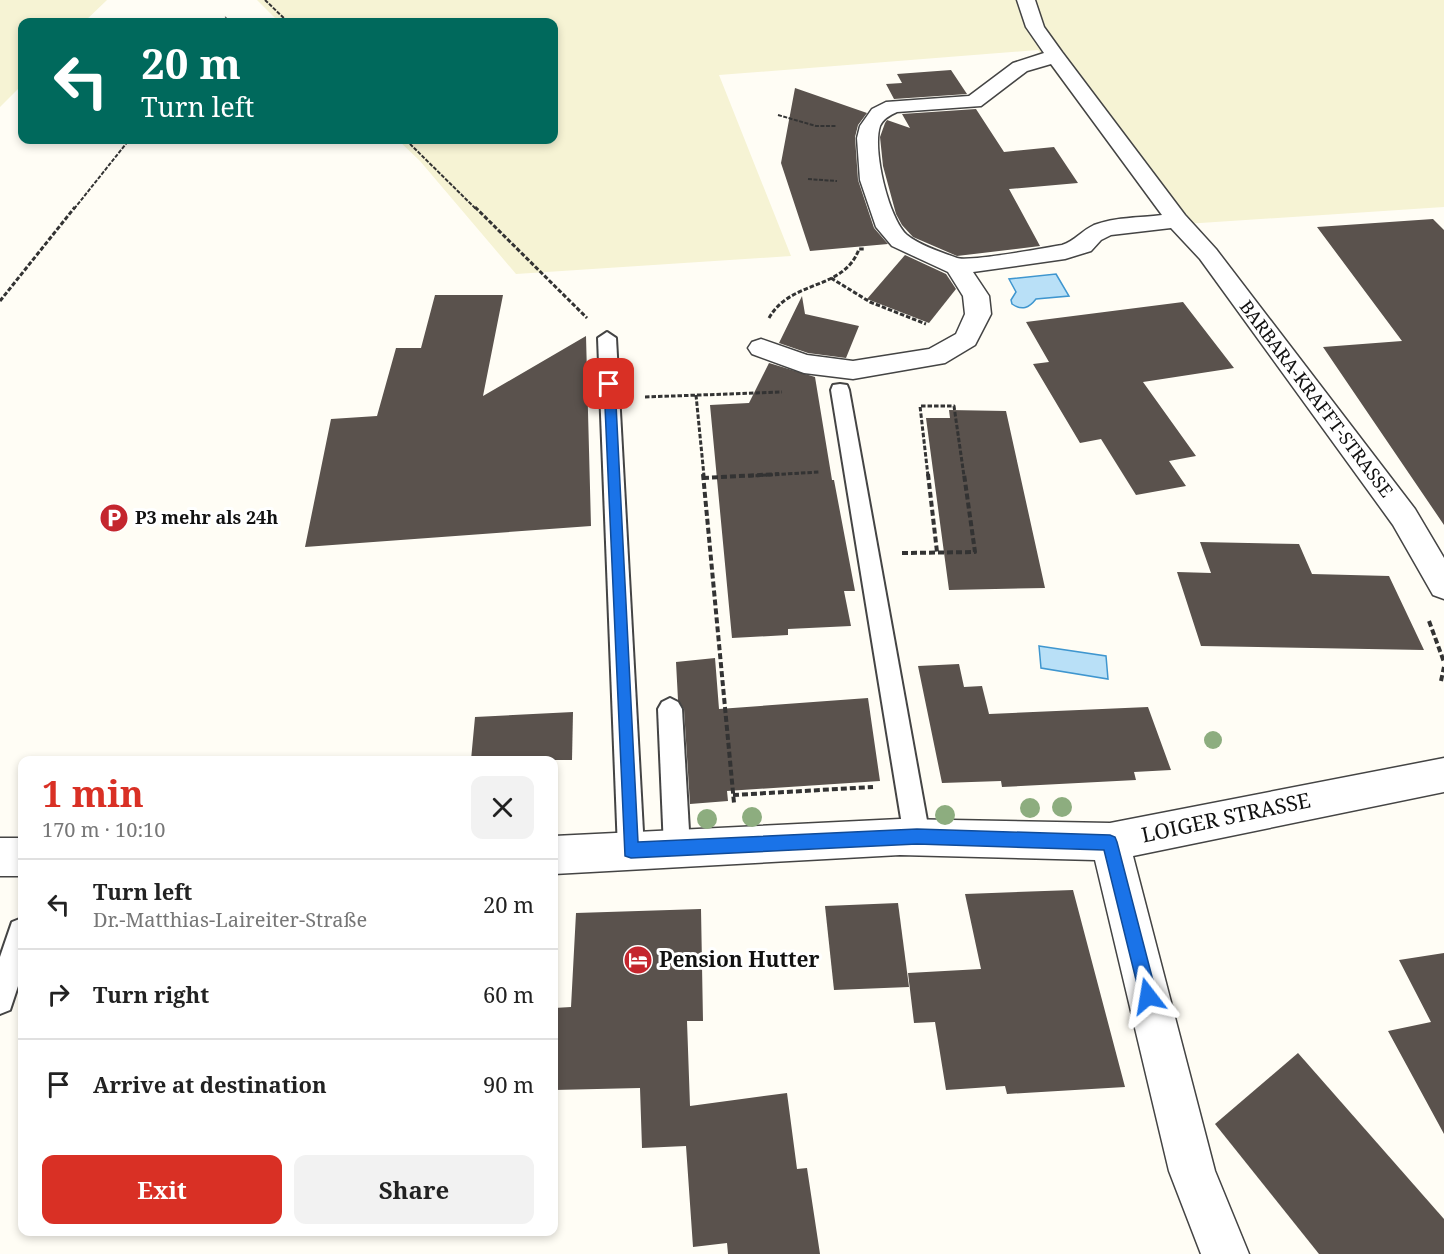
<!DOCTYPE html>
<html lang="en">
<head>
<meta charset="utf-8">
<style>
	:root { --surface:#fff; --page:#f2f2f2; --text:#222; --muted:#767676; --line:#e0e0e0; --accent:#d93025 }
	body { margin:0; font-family:"Noto Serif",serif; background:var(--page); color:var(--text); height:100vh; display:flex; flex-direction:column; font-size:22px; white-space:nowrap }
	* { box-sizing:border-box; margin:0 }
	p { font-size:20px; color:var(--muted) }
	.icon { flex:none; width:33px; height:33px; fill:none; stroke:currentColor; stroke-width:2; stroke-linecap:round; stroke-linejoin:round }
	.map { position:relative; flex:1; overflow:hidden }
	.details { position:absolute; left:18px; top:756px; width:540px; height:480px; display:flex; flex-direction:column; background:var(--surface); border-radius:12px; box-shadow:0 3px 9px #0003 }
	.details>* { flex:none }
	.banner { position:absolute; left:18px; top:18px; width:540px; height:126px; border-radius:12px; box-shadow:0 3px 9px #0003; background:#00695c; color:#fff; overflow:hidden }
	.pin { position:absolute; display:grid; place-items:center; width:51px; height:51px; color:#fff; margin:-26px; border-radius:12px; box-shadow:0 3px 9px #0006 }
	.me { position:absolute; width:66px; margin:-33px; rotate:346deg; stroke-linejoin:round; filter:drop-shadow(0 0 4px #0008) }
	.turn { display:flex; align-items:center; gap:21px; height:126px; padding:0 24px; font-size:27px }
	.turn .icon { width:78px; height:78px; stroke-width:2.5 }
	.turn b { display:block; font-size:42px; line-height:51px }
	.round { display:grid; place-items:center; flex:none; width:63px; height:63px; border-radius:12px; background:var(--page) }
	.headline { display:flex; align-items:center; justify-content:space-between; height:102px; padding:0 24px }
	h1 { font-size:36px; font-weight:700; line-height:45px; color:var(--accent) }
	.primary-button { display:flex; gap:12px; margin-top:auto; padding:12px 24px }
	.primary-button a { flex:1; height:69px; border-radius:12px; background:var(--accent); color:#fff; font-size:24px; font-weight:700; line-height:69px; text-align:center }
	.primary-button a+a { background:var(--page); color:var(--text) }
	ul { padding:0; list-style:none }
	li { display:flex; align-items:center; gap:18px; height:90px; padding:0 24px; border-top:2px solid var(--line) }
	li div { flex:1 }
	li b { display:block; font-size:22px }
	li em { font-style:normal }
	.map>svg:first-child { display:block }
	.farmland { fill:#f6f3d4 }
	.water { fill:#b9e0f7; stroke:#3f96cf; stroke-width:1.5 }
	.building { fill:#5a524d }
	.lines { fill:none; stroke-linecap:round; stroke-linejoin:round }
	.lane-casing { stroke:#444; stroke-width:4 }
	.street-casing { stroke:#444; stroke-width:3 }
	.path-far2 { stroke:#333; stroke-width:2; stroke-dasharray:4 1.5; stroke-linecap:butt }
	.path-far1 { stroke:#333; stroke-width:3; stroke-dasharray:4.5 2; stroke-linecap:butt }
	.path { stroke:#333; stroke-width:4; stroke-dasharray:6 3; stroke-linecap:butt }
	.lane { fill:#fff; fill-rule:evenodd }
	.street { fill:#fff; fill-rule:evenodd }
	.tree { fill:#8dad7f }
	.route { fill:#1a73e8; stroke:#114b97; stroke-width:1.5 }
	.labels { text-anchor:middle; stroke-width:6; stroke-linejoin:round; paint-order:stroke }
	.street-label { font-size:18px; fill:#111; stroke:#fff }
	.poi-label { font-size:18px; font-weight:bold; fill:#111; stroke:#fff; text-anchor:start }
	.near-street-label { font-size:21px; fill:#111; stroke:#fff }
	.near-poi-label { font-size:21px; font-weight:bold; fill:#111; stroke:#fff; text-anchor:start }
</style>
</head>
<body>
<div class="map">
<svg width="1444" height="1254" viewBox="0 0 1444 1254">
	<rect width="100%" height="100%" fill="#fffdf5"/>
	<g class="farmland">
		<path d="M0 0H107L84 22H22V85L0 107Z"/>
		<path d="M257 0H1444V207L1170 225 1038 50 719 75 791 256 516 274 420 161 398 140H554V22H279Z"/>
	</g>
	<g class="water">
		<path d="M1056 274 1069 296 1036 299C1029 308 1022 311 1012 304L1011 300 1016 292 1009 279Z"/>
		<path d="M1039 646 1106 656 1108 679 1041 668Z"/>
	</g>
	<g class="building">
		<path d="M951 70 967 94 894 99 886 84 902 83 897 74Z"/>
		<path d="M795 88 867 113 858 125 855 137 858 180 874 228 888 244 810 251 781 163Z"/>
		<path d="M976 109 1004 152 1054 147 1078 183 1009 189 1040 246 957 256 913 237 902 225 896 214 883 166 880 137 885 123 887 120 910 128 902 114Z"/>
		<path d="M1433 219 1444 230V525L1323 347 1402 341 1317 227Z"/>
		<path d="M905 255 946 274 956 289 929 323 867 299Z"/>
		<path d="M435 295H503L483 396 586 336 591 526 305 547 331 419 377 416 396 348H421Z"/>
		<path d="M802 296 805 314 859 326 846 358 808 353 779 343Z"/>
		<path d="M1183 302 1234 368 1143 382 1196 456 1169 461 1186 486 1136 495 1101 439 1080 443 1033 364 1049 362 1026 322Z"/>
		<path d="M769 363 815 377 832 480H834L855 591H844L851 626 788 629V635L732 638 710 405 749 403Z"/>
		<path d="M949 410 1006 411 1045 588 949 590 926 418H950Z"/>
		<path d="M1200 542 1299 544 1312 574 1389 576 1424 650 1201 646 1177 572 1211 573Z"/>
		<path d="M715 658 719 709 868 698 880 781 727 791 728 801 690 804 684 709 678 700 676 662Z"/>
		<path d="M959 664 964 687 982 686 989 714 1148 707 1171 770 1134 772 1136 780 1002 787 1001 781 942 783 918 666Z"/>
		<path d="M573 712 572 760H471L475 717Z"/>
		<path d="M1073 890 1125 1087 1007 1094 1005 1086 946 1090 935 1022 914 1023 908 973 981 969 965 894Z"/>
		<path d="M898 903 909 987 834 990 825 906Z"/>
		<path d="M701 909 703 1021H687L690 1106 787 1093 797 1169 807 1168 820 1254H728L727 1243 693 1247 686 1146 642 1148 640 1088 554 1090V1008L571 1007 576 913Z"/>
		<path d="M1444 953V1134L1388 1031 1431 1022 1399 960Z"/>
		<path d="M1298 1053 1444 1219V1254H1319L1215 1124Z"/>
	</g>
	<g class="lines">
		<g class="lane-casing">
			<g id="lane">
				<path d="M607 332 616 338 644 850 640 859 631 863 622 859 618 850 598 338Z"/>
				<path d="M840 384 847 385 849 390 930 837 926 846 917 850 908 846 904 837 831 390 833 385Z"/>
				<path d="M670 698 678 702 682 709 690 848 686 857 677 861 668 857 664 848 658 709 662 702Z"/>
				<path d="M22 918V974L10 1010 0 1014V957L12 922Z"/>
			</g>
		</g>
		<g class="street-casing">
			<g id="street">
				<path d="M1017 0H1035L1044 27 1062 52 1185 215 1216 249 1415 509 1444 558V599L1433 595 1393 525 1200 259 1171 228 1111 235 1101 240 1091 251 1065 259 973 272 989 296 991 314 975 345 945 363 853 379 804 373 752 354 748 348 752 342 761 339 807 355 853 361 929 349 956 334 965 314 963 296 948 272 892 246 876 227 860 180 857 138 860 126 872 109 886 102 969 96 1013 63 1044 53 1026 27ZM1051 64 1162 215C1140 218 1114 217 1094 225 1081 231 1075 241 1062 245 1045 248 968 262 957 258 943 253 919 245 907 235 889 219 872 150 880 126 883 119 890 115 897 112L981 106 1027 71Z"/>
				<path d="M1444 758V792L1133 856 1215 1171 1249 1254H1201L1169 1171 1095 860 900 855 554 874V836L900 819 1110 823Z"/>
				<rect x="0" y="838" width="22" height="38"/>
			</g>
		</g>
		<g class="path-far2">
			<path d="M265 0 288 22"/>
			<path d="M222 22 226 17"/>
			<path d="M778 115 816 126H836"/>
			<path d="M406 140 476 209"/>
			<path d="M808 179 837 181"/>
			<path d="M74 209 129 140"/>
		</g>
		<g class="path-far1">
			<path d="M475 207 587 318"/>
			<path d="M831 278 870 302 926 324"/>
			<path d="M0 301 75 207"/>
			<path d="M769 318C791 279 844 291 859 249H864"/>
			<path d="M696 395 704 476"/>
			<path d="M645 397 782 392"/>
			<path d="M749 476 820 472"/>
			<path d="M928 476 920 406H954L964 476"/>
		</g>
		<g class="path">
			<path d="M703 474 734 803"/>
			<path d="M928 474 937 552"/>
			<path d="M703 478 779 474"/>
			<path d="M902 553 975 552 964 474"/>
			<path d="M1429 621 1444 662"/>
			<path d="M1441 681 1444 667"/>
			<path d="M733 795 873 787"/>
		</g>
		<use href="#lane" class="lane"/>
		<use href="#street" class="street"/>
	</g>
	<g class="tree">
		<circle cx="1213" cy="740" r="9"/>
		<circle cx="1062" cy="807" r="10"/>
		<circle cx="1030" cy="808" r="10"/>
		<circle cx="945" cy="815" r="10"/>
		<circle cx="752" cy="817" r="10"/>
		<circle cx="707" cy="819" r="10"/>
	</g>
	<path class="route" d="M609 380 615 384 638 842 917 829 1110 835 1115 837 1117 842 1157 996 1154 1002 1148 1004 1142 1002 1140 996 1104 850 917 844 631 858 625 856 604 384Z"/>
	<defs>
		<g id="parking-disc" transform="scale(1.5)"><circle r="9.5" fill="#c4262e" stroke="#fff"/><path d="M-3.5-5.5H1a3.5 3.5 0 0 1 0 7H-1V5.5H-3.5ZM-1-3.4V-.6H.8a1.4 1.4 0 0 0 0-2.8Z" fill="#fff"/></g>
		<g id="hotel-disc" transform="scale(1.5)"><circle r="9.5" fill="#c4262e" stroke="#fff"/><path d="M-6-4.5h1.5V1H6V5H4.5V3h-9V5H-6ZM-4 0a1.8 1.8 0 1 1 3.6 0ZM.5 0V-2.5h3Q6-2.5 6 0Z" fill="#fff"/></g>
	</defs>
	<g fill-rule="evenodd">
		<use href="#parking-disc" x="114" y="518"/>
		<use href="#hotel-disc" x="638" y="960"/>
	</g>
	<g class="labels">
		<g class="street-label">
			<text transform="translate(1316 399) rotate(53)" y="6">BARBARA-KRAFFT-STRASSE</text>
		</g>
		<g class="poi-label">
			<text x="135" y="524">P3 mehr als 24h</text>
		</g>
		<g class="near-street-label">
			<text transform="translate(1226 818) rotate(-12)" y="7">LOIGER STRASSE</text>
		</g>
		<g class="near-poi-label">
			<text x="659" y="967">Pension Hutter</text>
		</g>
	</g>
</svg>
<div class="pin" style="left:609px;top:384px;background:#d93025"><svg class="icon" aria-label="arrive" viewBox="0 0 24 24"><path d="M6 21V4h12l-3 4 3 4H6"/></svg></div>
<svg class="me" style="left:1148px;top:996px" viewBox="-20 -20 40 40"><path d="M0-17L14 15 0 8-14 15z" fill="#1a73e8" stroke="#fff" stroke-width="4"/></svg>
<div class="banner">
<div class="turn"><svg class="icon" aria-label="left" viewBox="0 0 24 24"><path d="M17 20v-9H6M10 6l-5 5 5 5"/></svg><div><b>20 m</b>Turn left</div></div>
</div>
<section class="details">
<div class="headline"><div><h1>1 min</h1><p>170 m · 10:10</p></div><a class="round"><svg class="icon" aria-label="close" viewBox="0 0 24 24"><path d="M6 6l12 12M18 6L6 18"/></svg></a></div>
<ul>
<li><svg class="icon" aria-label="left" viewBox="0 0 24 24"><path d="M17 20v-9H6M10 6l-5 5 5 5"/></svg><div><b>Turn left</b><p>Dr.-Matthias-Laireiter-Straße</p></div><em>20 m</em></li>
<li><svg class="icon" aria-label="right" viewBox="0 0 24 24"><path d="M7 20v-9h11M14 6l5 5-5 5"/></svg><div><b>Turn right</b></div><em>60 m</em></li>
<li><svg class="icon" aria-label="arrive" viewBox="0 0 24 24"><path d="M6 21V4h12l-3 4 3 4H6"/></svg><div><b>Arrive at destination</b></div><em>90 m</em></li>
</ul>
<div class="primary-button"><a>Exit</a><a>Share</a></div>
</section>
</div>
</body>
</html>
